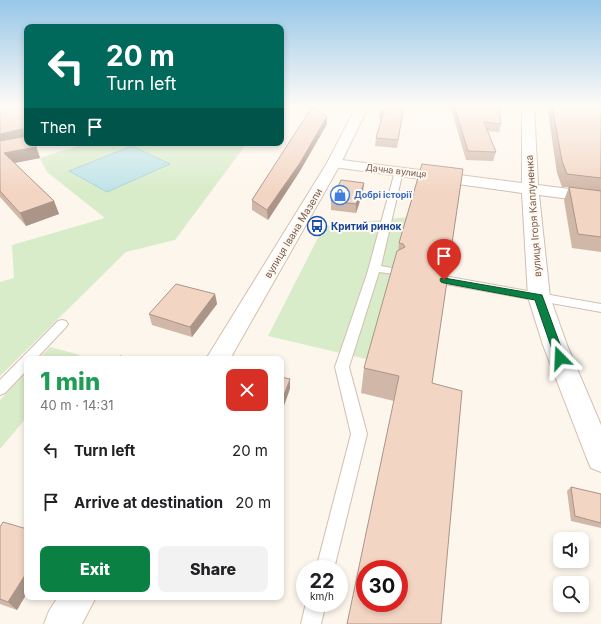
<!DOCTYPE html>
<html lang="en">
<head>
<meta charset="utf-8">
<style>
	:root { --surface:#fff; --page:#f2f2f2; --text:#202124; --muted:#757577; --accent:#0b8043 }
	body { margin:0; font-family:Inter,sans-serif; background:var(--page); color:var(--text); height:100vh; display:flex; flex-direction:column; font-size:15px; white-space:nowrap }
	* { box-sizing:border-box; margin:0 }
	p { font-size:13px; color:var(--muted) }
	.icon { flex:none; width:22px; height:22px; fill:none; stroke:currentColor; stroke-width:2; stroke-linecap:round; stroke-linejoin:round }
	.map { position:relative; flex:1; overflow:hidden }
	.panel { position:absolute; left:24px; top:356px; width:260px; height:244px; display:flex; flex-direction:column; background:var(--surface); border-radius:8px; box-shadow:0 2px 6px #0003 }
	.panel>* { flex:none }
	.banner { position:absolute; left:24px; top:24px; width:260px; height:122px; border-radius:8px; box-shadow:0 2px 6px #0003; background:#00695c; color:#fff; overflow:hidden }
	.buttons { position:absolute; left:553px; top:532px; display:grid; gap:8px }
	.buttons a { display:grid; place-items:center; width:36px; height:36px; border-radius:8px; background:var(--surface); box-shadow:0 2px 6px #0003; font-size:20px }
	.speed { position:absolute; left:296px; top:560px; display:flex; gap:8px; font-size:20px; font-weight:700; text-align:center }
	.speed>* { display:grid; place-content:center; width:52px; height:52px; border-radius:50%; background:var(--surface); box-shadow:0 2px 6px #0003; line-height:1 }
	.speed small { font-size:10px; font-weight:400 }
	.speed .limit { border:6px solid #d22; background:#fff; color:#111 }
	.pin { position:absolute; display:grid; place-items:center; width:34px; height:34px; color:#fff; margin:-41px -17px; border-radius:50% 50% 50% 0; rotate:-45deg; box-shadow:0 0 4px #0007 }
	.pin .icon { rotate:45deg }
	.me { position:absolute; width:44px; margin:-22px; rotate:339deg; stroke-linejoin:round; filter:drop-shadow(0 0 3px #0008) }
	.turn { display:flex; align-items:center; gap:14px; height:84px; padding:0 16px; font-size:18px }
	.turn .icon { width:52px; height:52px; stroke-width:2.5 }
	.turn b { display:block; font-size:28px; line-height:34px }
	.then { display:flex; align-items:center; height:38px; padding:0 16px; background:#0003; gap:8px; font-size:15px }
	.round { display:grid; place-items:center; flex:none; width:42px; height:42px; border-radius:8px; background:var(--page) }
	.headline { display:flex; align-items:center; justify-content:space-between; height:68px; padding:0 16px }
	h1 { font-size:24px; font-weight:800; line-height:30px; color:#1e9e55 }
	.cta { display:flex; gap:8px; margin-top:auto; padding:8px 16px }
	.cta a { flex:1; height:46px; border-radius:8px; background:var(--accent); color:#fff; font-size:16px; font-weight:800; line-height:46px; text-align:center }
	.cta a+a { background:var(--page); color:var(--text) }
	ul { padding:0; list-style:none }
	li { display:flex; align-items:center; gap:12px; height:52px; padding:0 16px }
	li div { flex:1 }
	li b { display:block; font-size:15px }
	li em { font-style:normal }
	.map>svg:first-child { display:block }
	.green { fill:#d8ecc9 }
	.water { fill:#bfe3e8; stroke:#a5d3da }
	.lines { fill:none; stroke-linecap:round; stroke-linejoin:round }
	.lane-casing { stroke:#d1beb0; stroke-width:2 }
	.street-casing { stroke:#d1beb0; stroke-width:2 }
	.secondary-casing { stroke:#d6c0b0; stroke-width:2 }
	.lane { fill:#fff; fill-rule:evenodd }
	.street { fill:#fff; fill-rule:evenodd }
	.secondary { fill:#fff; fill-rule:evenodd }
	.wall { fill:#d1b7a8 }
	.shaded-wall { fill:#aa9588 }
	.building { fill:#f3d5c3; stroke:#aa9588; fill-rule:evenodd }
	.route { fill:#0b8043; stroke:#07532c }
	.labels { text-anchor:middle; stroke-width:4; stroke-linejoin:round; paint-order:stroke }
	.far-street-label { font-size:9px; fill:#7a5c4d; stroke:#fffaf3 }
	.far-shop-label { font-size:9px; font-weight:bold; fill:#366cbe; stroke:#fffaf3; text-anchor:start }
	.street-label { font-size:10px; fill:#7a5c4d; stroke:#fffaf3 }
	.transit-label { font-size:10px; font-weight:bold; fill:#164399; stroke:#fffaf3; text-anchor:start }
</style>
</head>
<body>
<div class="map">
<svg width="601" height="624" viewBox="0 0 601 624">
	<rect width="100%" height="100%" fill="#fdf6ec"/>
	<g class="green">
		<path d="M87 143H247L175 240 126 252 0 376V282L14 278 12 245 105 218 47 172 40 158Z"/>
		<path d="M409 217 370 360 268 336 324 226Z"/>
		<path d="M50 347 80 355 76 359H39Z"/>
		<path d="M27 371V417L0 449V400Z"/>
	</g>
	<path class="water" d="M132 146 170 164 107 192 69 171Z"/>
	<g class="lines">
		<g class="lane-casing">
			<g id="lane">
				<path d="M399 168 403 171 381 266 398 269 399 271 394 274 379 272 349 367 367 434 334 569H316L351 434 335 367 367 274 395 171Z"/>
				<path d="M444 276 601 304V312L440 283 438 280 440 277Z"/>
				<path d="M62 320 66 321 68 324 66 327 36 359H27V370L5 393 0 395V380L58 321Z"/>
				<path d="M306 603H326L321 624H301Z"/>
			</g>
		</g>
		<g class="street-casing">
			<path id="street" d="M522 105H534L538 185 601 193V203L539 195 550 297 567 345 601 425V472L591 468 587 459 543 345 528 297 522 193 334 167 329 166 327 163 329 160 334 159 522 183Z"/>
		</g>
		<g class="secondary-casing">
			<g id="secondary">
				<path d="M357 105H369L341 163 230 359H206L327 163Z"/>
				<path d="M58 597H96L82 624H44L49 611Z"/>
			</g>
		</g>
		<use href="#lane" class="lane"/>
		<use href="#street" class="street"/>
		<use href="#secondary" class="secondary"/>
	</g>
	<g class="wall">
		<path d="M0 105H27V143H35L40 158 15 163 54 201 59 214 26 226 0 197Z"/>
		<path d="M404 105 397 148 375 146 376 138 382 119H379L380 111Z"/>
		<path d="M450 105H499L501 124 499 132 487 131 496 152 493 161 466 160Z"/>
		<path d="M547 105H601V252L572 248 564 200 569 187H562L557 173Z"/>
		<path d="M327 116V124L300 171 268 220 252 210V200Z"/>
		<path d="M463 169 394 401 361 393 364 368 398 251 399 243Z"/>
		<path d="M363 192 356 213 331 210V201Z"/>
		<path d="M215 294 217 304 192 337 152 325 149 314Z"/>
		<path d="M571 487 601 494V528L571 521 567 491Z"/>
		<path d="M0 527 27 529V593L17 610 0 604Z"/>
	</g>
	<g class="shaded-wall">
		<path d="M327 116V124L300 171 268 220 267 210Z"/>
		<path d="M22 129 27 141 0 146V134Z"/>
		<path d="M35 143 40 158 9 164 4 153Z"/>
		<path d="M364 183 363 192 356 213V204Z"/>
		<path d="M54 201 59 214 26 226 20 213Z"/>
		<path d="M451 250 445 275 443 255 446 251Z"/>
		<path d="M215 294 217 304 192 337 190 327Z"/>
		<path d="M290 379V389L281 414V403Z"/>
		<path d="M27 572V593L17 610 8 602Z"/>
	</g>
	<g class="building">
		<path d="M10 105H27V130L22 129 0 134V106Z"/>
		<path d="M381 105H404L398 140 376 138 384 111H380Z"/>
		<path d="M454 105H499L501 124 484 122 496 152 468 151Z"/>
		<path d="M552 105H601V178L567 174 562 161Z"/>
		<path d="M312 107 327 116 300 163 267 210 252 200Z"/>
		<path d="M27 136V143H35L36 147 4 153 54 201 20 213 0 191V141Z"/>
		<path d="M422 164 463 169 451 250 446 251 443 255 445 259 450 261 432 383 462 391 441 624H347L399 376 364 368 397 251 405 247 403 244 399 243ZM365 569H399V603H365Z"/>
		<path d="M341 180 364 183 356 204 331 201Z"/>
		<path d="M569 187 601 191V237L578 234Z"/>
		<path d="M176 284 215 294 190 327 149 314Z"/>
		<path d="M120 356 133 359H118Z"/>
		<path d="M281 377 290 379 281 403Z"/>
		<path d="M571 487 601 494V523L575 516Z"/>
		<path d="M3 522 27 529V572L8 602 0 599V527Z"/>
	</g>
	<linearGradient id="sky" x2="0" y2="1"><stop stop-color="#97c7e8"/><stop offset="0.55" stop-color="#fefbf6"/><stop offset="1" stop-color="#fefbf6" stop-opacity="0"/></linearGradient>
	<rect width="601" height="192" fill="url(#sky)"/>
	<path class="route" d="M441 278H444L542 295 565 358 564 360H557L555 358 535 300 444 283 441 282 440 280Z"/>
	<defs>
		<g id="shop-ring" transform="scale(1)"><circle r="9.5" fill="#fffaf3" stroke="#3f7fe0" stroke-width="1.5"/><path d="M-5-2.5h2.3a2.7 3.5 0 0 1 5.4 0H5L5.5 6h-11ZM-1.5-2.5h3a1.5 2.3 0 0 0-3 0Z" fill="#3f7fe0"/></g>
		<g id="bus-ring" transform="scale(1)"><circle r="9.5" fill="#fffaf3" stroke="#1a4fb4" stroke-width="1.5"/><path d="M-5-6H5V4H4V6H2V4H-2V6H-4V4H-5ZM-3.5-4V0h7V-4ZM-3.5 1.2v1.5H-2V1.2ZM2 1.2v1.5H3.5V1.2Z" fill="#1a4fb4"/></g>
	</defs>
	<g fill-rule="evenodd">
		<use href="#shop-ring" x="340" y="195"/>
		<use href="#bus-ring" x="317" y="226"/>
	</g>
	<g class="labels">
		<g class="far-street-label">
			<text transform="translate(396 171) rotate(7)" y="3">Дачна вулиця</text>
		</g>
		<g class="far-shop-label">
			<text x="354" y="198">Добрі історії</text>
		</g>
		<g class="street-label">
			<text transform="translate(533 216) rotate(-94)" y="4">вулиця Ігоря Каплуненка</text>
			<text transform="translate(293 233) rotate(-59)" y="4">вулиця Івана Мазепи</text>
		</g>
		<g class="transit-label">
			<text x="331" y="230">Критий ринок</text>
		</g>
	</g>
</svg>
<div class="buttons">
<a><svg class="icon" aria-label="sound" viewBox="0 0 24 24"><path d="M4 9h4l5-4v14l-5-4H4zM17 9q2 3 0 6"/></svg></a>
<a><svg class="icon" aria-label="search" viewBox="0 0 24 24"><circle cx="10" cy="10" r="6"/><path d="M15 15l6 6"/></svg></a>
</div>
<div class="speed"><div>22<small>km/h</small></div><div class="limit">30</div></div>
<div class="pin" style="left:444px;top:280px;background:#d93025"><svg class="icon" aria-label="arrive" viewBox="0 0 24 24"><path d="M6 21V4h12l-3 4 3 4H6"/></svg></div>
<svg class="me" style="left:560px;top:358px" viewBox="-20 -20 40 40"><path d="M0-17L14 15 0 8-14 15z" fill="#0b8043" stroke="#fff" stroke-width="4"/></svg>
<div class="banner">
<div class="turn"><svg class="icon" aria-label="left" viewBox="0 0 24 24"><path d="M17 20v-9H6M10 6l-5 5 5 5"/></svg><div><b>20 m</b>Turn left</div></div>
<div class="then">Then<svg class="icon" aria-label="arrive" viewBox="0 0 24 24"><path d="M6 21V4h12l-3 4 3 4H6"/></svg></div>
</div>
<section class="panel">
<div class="headline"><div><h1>1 min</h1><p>40 m · 14:31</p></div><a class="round" style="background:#d93025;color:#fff"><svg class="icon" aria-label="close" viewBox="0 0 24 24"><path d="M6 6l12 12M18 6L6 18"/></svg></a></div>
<ul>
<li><svg class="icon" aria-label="left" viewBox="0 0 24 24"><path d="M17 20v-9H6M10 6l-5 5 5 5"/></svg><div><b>Turn left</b></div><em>20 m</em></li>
<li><svg class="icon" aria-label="arrive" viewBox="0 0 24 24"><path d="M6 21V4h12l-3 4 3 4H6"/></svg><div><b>Arrive at destination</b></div><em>20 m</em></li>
</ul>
<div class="cta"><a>Exit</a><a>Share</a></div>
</section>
</div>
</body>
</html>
